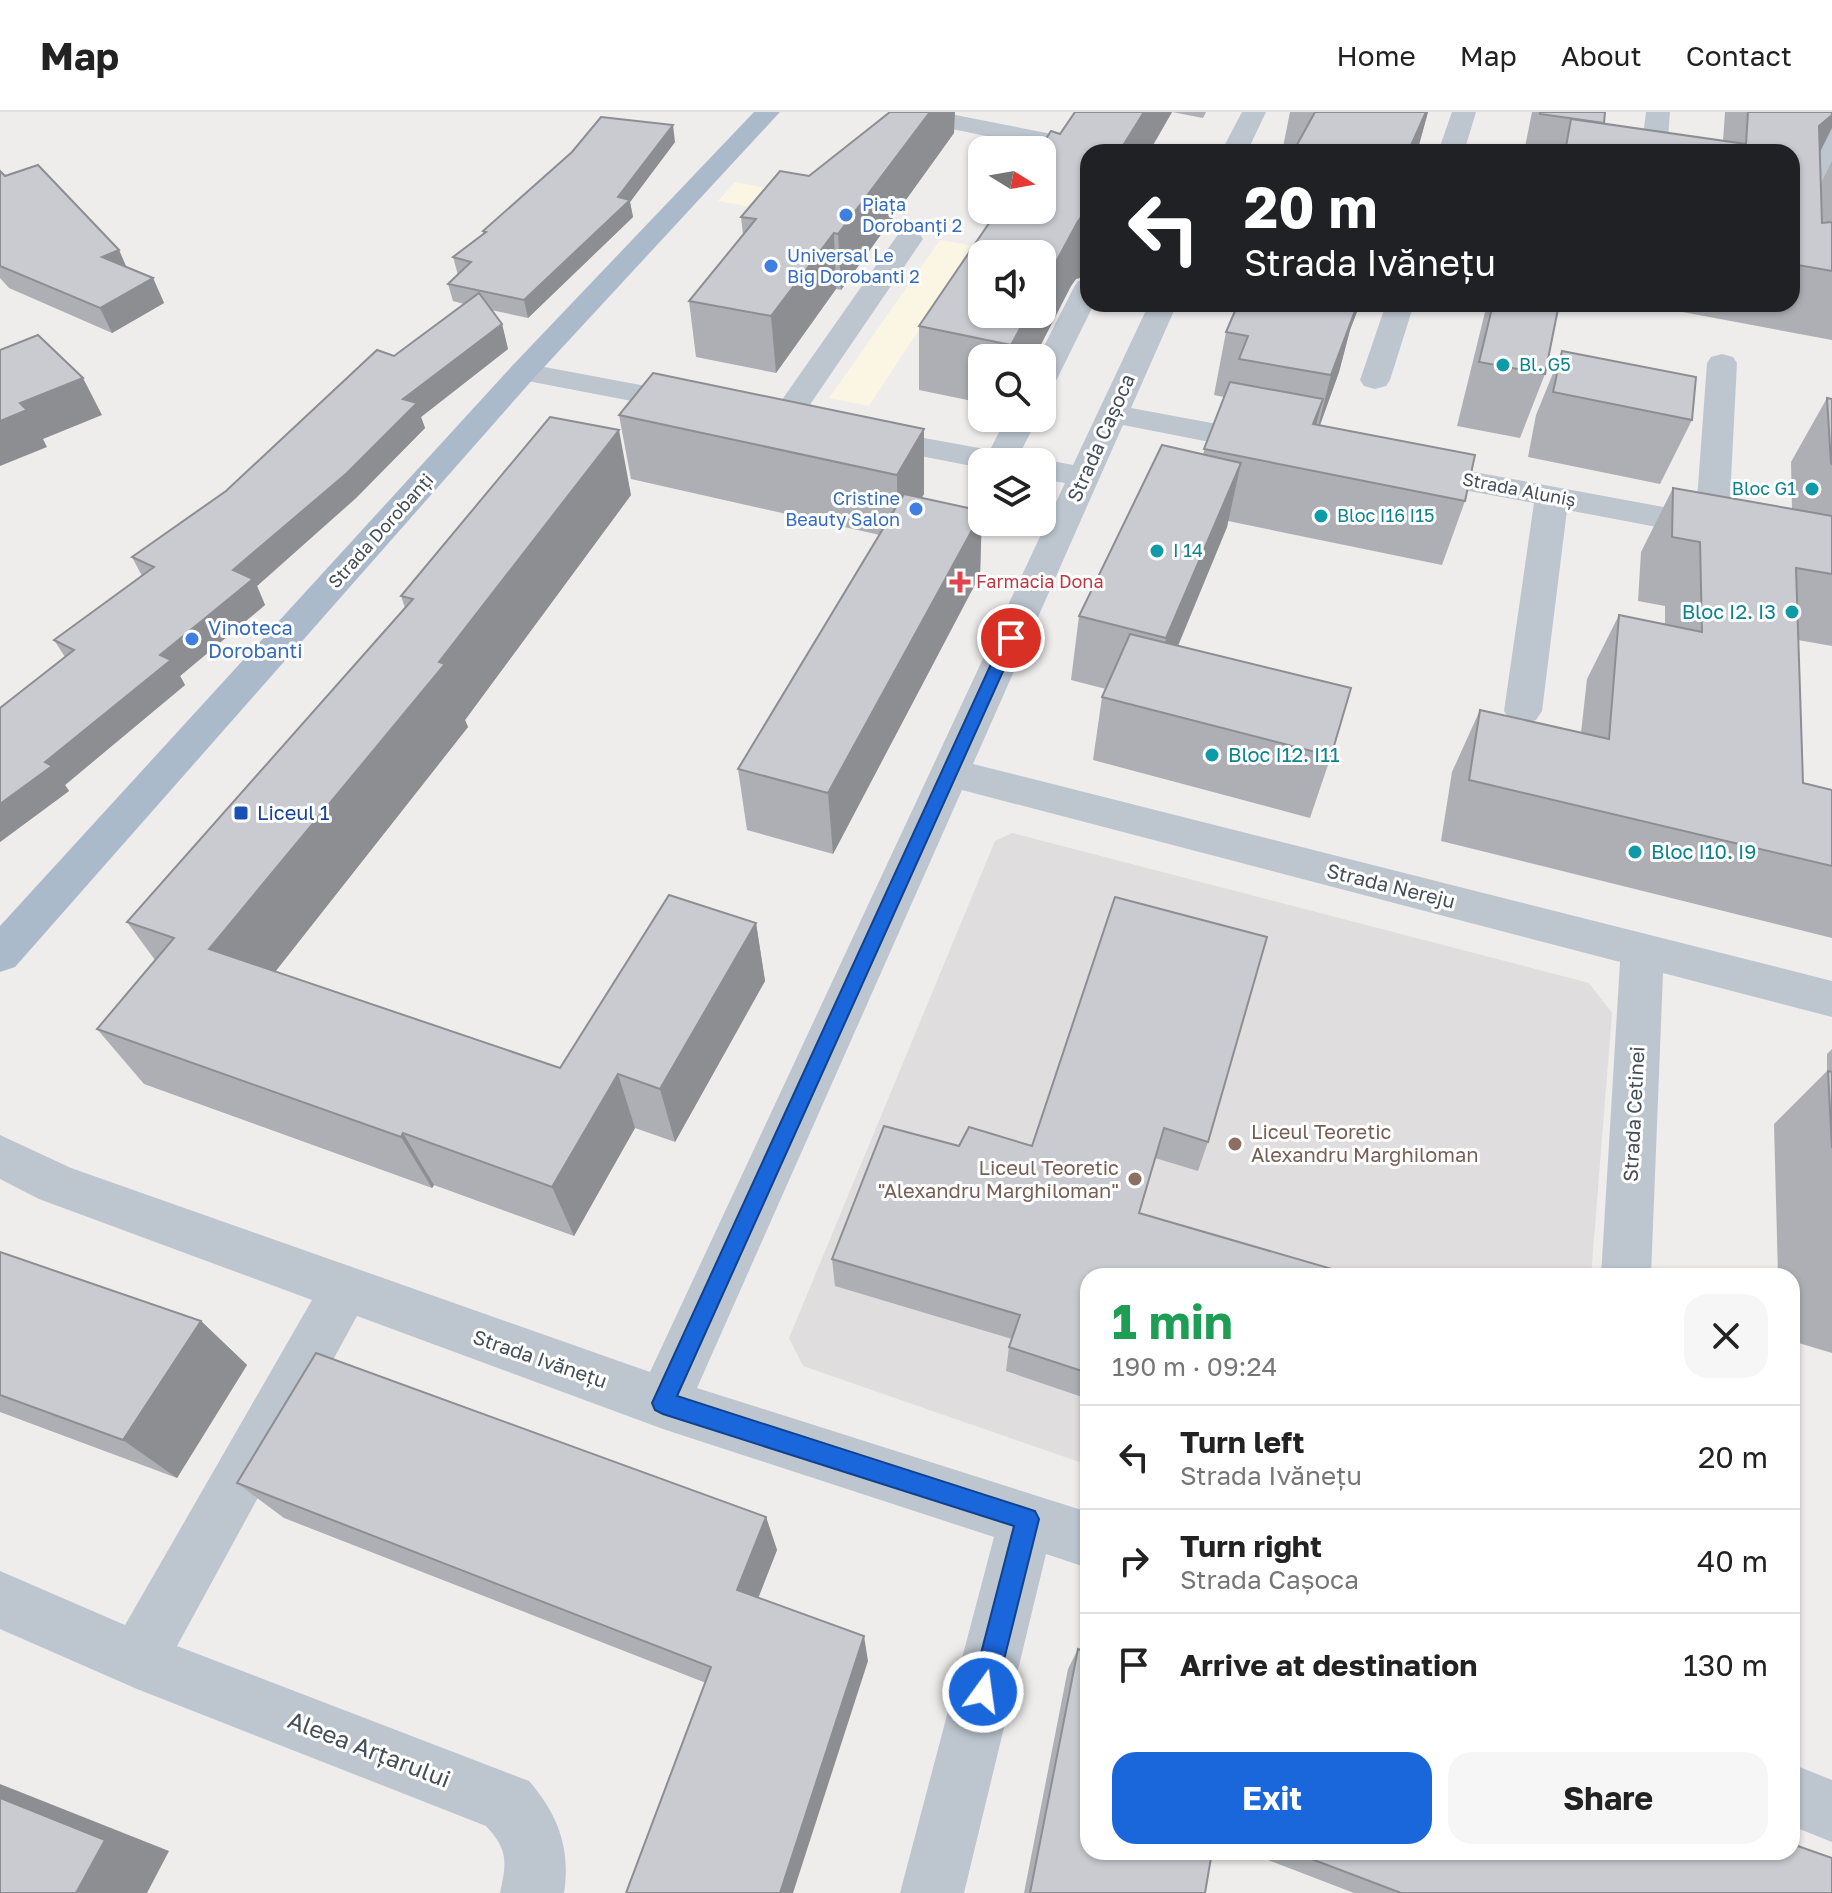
<!DOCTYPE html>
<html lang="en">
<head>
<meta charset="utf-8">
<style>
	:root { --surface:#fff; --page:#f6f6f6; --text:#222; --muted:#767676; --line:#e0e0e0; --accent:#1a66db }
	body { margin:0; font-family:"Golos Text",sans-serif; background:var(--page); color:var(--text); height:100vh; display:flex; flex-direction:column; font-size:30px; white-space:nowrap }
	* { box-sizing:border-box; margin:0 }
	p { font-size:26px; color:var(--muted) }
	.icon { flex:none; width:44px; height:44px; fill:none; stroke:currentColor; stroke-width:2; stroke-linecap:round; stroke-linejoin:round }
	.map { position:relative; flex:1; overflow:hidden }
	.details { position:absolute; left:1080px; top:1156px; width:720px; height:592px; display:flex; flex-direction:column; background:var(--surface); border-radius:24px; box-shadow:0 2px 6px #0004 }
	.details>* { flex:none }
	.hud { position:absolute; left:1080px; top:32px; width:720px; height:168px; border-radius:24px; box-shadow:0 2px 6px #0004; background:#202124; color:#fff; overflow:hidden }
	.needle { width:52px; rotate:101deg }
	.fabs { position:absolute; left:968px; top:24px; display:grid; gap:16px }
	.fabs a { display:grid; place-items:center; width:88px; height:88px; border-radius:16px; background:var(--surface); box-shadow:0 2px 6px #0004; font-size:40px }
	.pin { position:absolute; display:grid; place-items:center; width:68px; height:68px; color:#fff; margin:-34px; border:4px solid #fff; border-radius:50%; box-shadow:0 2px 8px #0007 }
	.me { position:absolute; width:88px; margin:-44px; rotate:14deg; stroke-linejoin:round; filter:drop-shadow(0 0 6px #0008) }
	.turn { display:flex; align-items:center; gap:28px; height:168px; padding:0 32px; font-size:36px }
	.turn .icon { width:104px; height:104px; stroke-width:2.5 }
	.turn b { display:block; font-size:56px; line-height:68px }
	.round { display:grid; place-items:center; flex:none; width:84px; height:84px; border-radius:24px; background:var(--page) }
	.summary { display:flex; align-items:center; justify-content:space-between; height:136px; padding:0 32px }
	h1 { font-size:48px; font-weight:700; line-height:60px; color:#1e9e55 }
	.primary-button { display:flex; gap:16px; margin-top:auto; padding:16px 32px }
	.primary-button a { flex:1; height:92px; border-radius:24px; background:var(--accent); color:#fff; font-size:32px; font-weight:700; line-height:92px; text-align:center }
	.primary-button a+a { background:var(--page); color:var(--text) }
	ul { padding:0; list-style:none }
	li { display:flex; align-items:center; gap:24px; height:104px; padding:0 32px; border-top:2px solid var(--line) }
	li div { flex:1 }
	li b { display:block; font-size:30px }
	li em { font-style:normal }
	header { display:flex; align-items:center; gap:48px; box-sizing:border-box; height:112px; padding:0 40px; background:var(--surface); border-bottom:2px solid var(--line) }
	header strong { font-size:38px }
	nav { display:flex; gap:44px; margin-inline-start:auto; font-size:28px }
	.map>svg:first-child { display:block }
	.commercial { fill:#fbf5e4 }
	.education { fill:#e0ddde }
	.lines { fill:none; stroke-linecap:round; stroke-linejoin:round }
	.minor { fill:#bdc6cf; fill-rule:evenodd }
	.major { fill:#abbacb; fill-rule:evenodd }
	.wall { fill:#adafb4 }
	.shaded-wall { fill:#8d8e92 }
	.building { fill:#c9cbd1; stroke:#8d8e92; stroke-width:2 }
	.route { fill:#1a66db; stroke:#11428e; stroke-width:2 }
	.shop-dot { fill:#3f7fe0; stroke:#fff; stroke-width:3 }
	.culture-dot { fill:#0f9aa8; stroke:#fff; stroke-width:3 }
	.health-dot { fill:#e0444e; stroke:#fff; stroke-width:3 }
	.transit-dot { fill:#1a4fb4; stroke:#fff; stroke-width:3 }
	.education-dot { fill:#8d6e63; stroke:#fff; stroke-width:3 }
	.labels { text-anchor:middle; stroke-width:6; stroke-linejoin:round; paint-order:stroke }
	.far-shop-label { font-size:18px; fill:#366cbe; stroke:#fff; text-anchor:start }
	.far-culture-label { font-size:18px; fill:#0d838f; stroke:#fff; text-anchor:start }
	.far-street-label { font-size:18px; fill:#454e59; stroke:#fff }
	.far-health-label { font-size:18px; fill:#be3a42; stroke:#fff; text-anchor:start }
	.street-label { font-size:20px; fill:#454e59; stroke:#fff }
	.culture-label { font-size:20px; fill:#0d838f; stroke:#fff; text-anchor:start }
	.shop-label { font-size:20px; fill:#366cbe; stroke:#fff; text-anchor:start }
	.transit-label { font-size:20px; fill:#164399; stroke:#fff; text-anchor:start }
	.education-label { font-size:20px; fill:#785e54; stroke:#fff; text-anchor:start }
	.near-street-label { font-size:24px; fill:#454e59; stroke:#fff }
</style>
</head>
<body>
<header>
<strong>Map</strong>
<nav><a>Home</a><a>Map</a><a>About</a><a>Contact</a></nav>
</header>
<div class="map">
<svg width="1832" height="1781" viewBox="0 0 1832 1781">
	<rect width="100%" height="100%" fill="#efecec"/>
	<g class="commercial">
		<path d="M735 70 875 96 860 115 718 89Z"/>
		<path d="M940 128 974 134 869 294 829 286Z"/>
	</g>
	<path class="education" d="M1012 721 1589 871 1612 901 1591 1164H1088V1353L803 1254 789 1226 995 729Z"/>
	<g class="lines">
		<g class="minor">
			<path d="M891 0H940L1103 32 1112 35 1116 40H1088V45L903 7 894 5Z"/>
			<path d="M1242 0H1266L1247 40H1221Z"/>
			<path d="M1452 0H1476L1464 40H1438Z"/>
			<path d="M1646 0H1670L1667 40H1641Z"/>
			<path d="M1818 0H1832V69L1809 87V114L1806 120 1792 121V75L1816 56Z"/>
			<path d="M909 119 919 121 923 127 794 316 783 318 772 316 767 309 772 302 899 121Z"/>
			<path d="M1088 167V192H1094L1057 267 1053 273 1042 276V246H1038L1074 175 1078 169Z"/>
			<path d="M1149 192H1177L1131 296 1271 322 1282 325 1287 332 1282 339 1271 342 1123 313 973 652 1832 869V905L1663 861 1651 1164H1601L1620 850 962 678 697 1276 1088 1400V1456L1046 1442 964 1781H900L994 1425 663 1317 357 1204 177 1534 529 1669C558 1702 571 1737 564 1781H500C507 1749 508 1738 486 1714L137 1577 0 1517V1459L125 1513 312 1188 39 1087 0 1067V1023L71 1056 650 1260 1065 371 1042 367V350H1031L1042 347 1073 353Z"/>
			<path d="M1386 192H1414L1390 268 1386 274 1375 277 1364 274 1360 268Z"/>
			<path d="M1722 242 1733 245 1737 251 1729 407 1832 426V448L1567 398 1542 599 1536 608 1523 612 1510 608 1504 599 1534 391 1409 368 1398 365 1393 358 1398 351 1409 348 1696 401 1707 251 1711 245Z"/>
			<path d="M523 251 694 283 705 285 709 292 705 299 694 301 512 266 508 260 512 254Z"/>
			<path d="M1006 306H1038L1017 347 1019 350H982V356L864 333 853 331 848 324 853 317 864 315 990 338Z"/>
			<path d="M1792 1652 1832 1668V1730L1792 1714Z"/>
		</g>
		<path class="major" d="M754 0H780L534 266 15 855 0 860V814L512 254Z"/>
	</g>
	<g class="wall">
		<path d="M1075 0H1206L1203 6 1172 0 1149 40H1088L1083 165 1076 167 1071 174 1034 246H982V291L919 278V214L1060 22Z"/>
		<path d="M1290 0H1428L1417 40H1282Z"/>
		<path d="M1532 0H1605L1603 12 1723 29 1725 0H1832L1820 41 1821 71 1832 49V228L1640 192H1792V40H1524Z"/>
		<path d="M954 21 841 178 836 177 776 261 696 245 689 189 743 123 741 105 809 64Z"/>
		<path d="M675 30 630 90 633 105 528 206 491 198 502 212 508 237 421 305 425 316 356 386 257 474 265 493 180 564 185 573 65 673 69 679 0 730V596L65 545 54 528 142 464 132 445 226 379 394 244 464 192 453 189 448 172 458 163 453 145 483 122V119Z"/>
		<path d="M0 59 5 64 119 138 126 155 153 166 164 191 112 221 9 176 0 166Z"/>
		<path d="M1238 192H1360L1350 218 1339 260 1320 313 1465 389 1442 453 1228 409 1227 415 1178 534 1331 644 1310 706 1093 648 1102 585 1106 577 1071 568 1079 504 1203 342 1224 285 1214 283 1226 220Z"/>
		<path d="M1487 192H1559L1545 262 1520 326 1457 314Z"/>
		<path d="M1562 239 1692 308 1660 372 1528 345 1536 303Z"/>
		<path d="M1827 286 1832 287V534L1798 528 1803 671 1832 678V826L1441 729 1452 660 1480 598 1581 621 1587 567 1619 503 1665 512V494L1638 489 1641 440 1673 376 1792 397 1791 350Z"/>
		<path d="M619 303 924 317V382L921 386 982 399 980 463 833 742 747 718 738 657 880 423 631 367Z"/>
		<path d="M631 383 465 608 468 615 275 860 560 956 756 811 765 869 675 1030 635 1016 574 1124 434 1073 432 1076 144 972 97 917 155 848 127 810 405 496 401 484Z"/>
		<path d="M1115 785 1208 1030 1198 1059 1155 1046 1088 1164V1287L1006 1259 1009 1235 1012 1227 835 1174 832 1147 959 1034H1032Z"/>
		<path d="M1832 937V1241L1792 1229V1164H1778L1774 1012 1827 959V942Z"/>
		<path d="M0 1140 201 1209 247 1253 177 1366 0 1300Z"/>
		<path d="M237 1371 766 1405 777 1438 758 1486 868 1549 706 1571 284 1406Z"/>
		<path d="M1078 1537 1205 1781H1024L1068 1557Z"/>
		<path d="M1247 1740H1792L1832 1781H1354Z"/>
	</g>
	<g class="shaded-wall">
		<path d="M930 0H955L954 21 841 178 838 122Z"/>
		<path d="M1144 0H1172L1149 40H1119Z"/>
		<path d="M1426 0H1428L1417 40H1408Z"/>
		<path d="M1832 3V16L1813 54 1819 14Z"/>
		<path d="M673 13 675 30 630 90 633 105 528 206 524 188 618 85Z"/>
		<path d="M1088 103V157L1083 165 1076 167 1071 174 1034 246H1010L1011 233 1028 202H1042V176L1077 111 1081 105Z"/>
		<path d="M834 121 836 177 776 261 771 204Z"/>
		<path d="M119 138 130 163 102 145Z"/>
		<path d="M153 166 164 191 112 221 100 196Z"/>
		<path d="M1352 192H1360L1350 218 1339 260 1315 327 1331 263Z"/>
		<path d="M502 212 508 237 421 305 425 316 356 386 257 474 265 493 180 564 185 573 65 673 69 679 0 730V692L160 543 233 458 403 287Z"/>
		<path d="M83 266 102 303 43 327 47 335 0 354V309L20 291Z"/>
		<path d="M1323 287 1306 351 1313 312Z"/>
		<path d="M924 317V382L898 427 897 363Z"/>
		<path d="M619 318 631 383 465 608 468 615 248 894 209 837 439 550Z"/>
		<path d="M1241 351 1227 415 1155 589 1166 526Z"/>
		<path d="M982 400 980 463 833 742 828 681Z"/>
		<path d="M756 811 765 869 675 1030 660 977Z"/>
		<path d="M618 962 635 1016 574 1124 552 1075Z"/>
		<path d="M403 1021 434 1073 432 1076 401 1025Z"/>
		<path d="M201 1209 247 1253 177 1366 123 1328Z"/>
		<path d="M766 1405 777 1438 750 1507 737 1478Z"/>
		<path d="M864 1524 868 1549 793 1781H780Z"/>
		<path d="M0 1672 169 1739 147 1781H76L0 1686Z"/>
	</g>
	<g class="building">
		<path d="M890 0H930L838 122 834 121 771 204 689 189 756 107 741 105 780 59 809 64Z"/>
		<path d="M1075 0H1144L1119 40H1088V103L1081 105 1077 111 1042 176V142H982V202H1028L1011 233 919 214 998 98H1042V38H1039L1051 19 1060 22Z"/>
		<path d="M1315 0H1426L1408 40H1293Z"/>
		<path d="M1540 0H1605L1604 11 1540 2Z"/>
		<path d="M1748 0H1832V3L1819 14 1822 111 1832 110V159L1792 152V40H1565L1571 7 1746 32Z"/>
		<path d="M601 5 673 13 618 85 630 88 524 188 448 172 471 150 453 145 486 120 483 119 572 40Z"/>
		<path d="M38 53 119 138 102 145 153 166 100 196 0 154V59L5 64Z"/>
		<path d="M479 181 502 212 403 287 417 291 347 361 233 458 253 467 160 543 171 548 45 650 52 654 0 692V596L74 538 54 528 154 455 132 445 226 379 377 238 394 244Z"/>
		<path d="M1238 192H1352L1351 195 1356 196 1331 263 1239 247 1248 224 1226 220Z"/>
		<path d="M1493 192H1559L1545 262 1479 250Z"/>
		<path d="M38 223 83 266 20 291 27 298 0 309V238Z"/>
		<path d="M1562 239 1696 265 1692 308 1553 280Z"/>
		<path d="M653 261 924 317 897 363 619 303Z"/>
		<path d="M1230 270 1323 287 1313 312 1475 343 1465 389 1204 337Z"/>
		<path d="M1827 286 1832 287V352L1831 351Z"/>
		<path d="M550 305 619 318 439 550 445 552 209 837 560 956 669 783 756 811 660 977 618 962 552 1075 403 1021 401 1025 97 917 174 826 127 810 413 487 401 484Z"/>
		<path d="M1162 333 1241 351 1166 526 1079 504Z"/>
		<path d="M1673 376 1832 404V462L1796 456 1803 671 1832 678V754L1469 668 1480 598 1609 627 1619 503 1702 520 1700 430 1672 425Z"/>
		<path d="M904 382 982 399V400L828 681 738 657Z"/>
		<path d="M1130 522 1351 576 1331 644 1102 585Z"/>
		<path d="M1115 785 1267 825 1208 1030 1164 1016 1139 1101 1356 1164H1088V1261L1009 1235 1020 1203 832 1147 884 1014 959 1034 969 1015 1032 1034Z"/>
		<path d="M1828 959 1832 960V1036Z"/>
		<path d="M0 1140 201 1209 123 1328 0 1283Z"/>
		<path d="M316 1241 766 1405 737 1478 864 1524 780 1781H626L711 1555 237 1371Z"/>
		<path d="M1078 1537 1088 1541V1740H1212L1205 1781H1030Z"/>
		<path d="M0 1686 105 1728 76 1781H0Z"/>
		<path d="M1792 1732 1832 1746V1781H1401L1293 1740H1792Z"/>
	</g>
	<path class="route" d="M1011 521 1018 526 677 1284 1035 1399 1039 1407 996 1580 992 1588 983 1592 975 1588 971 1580 1014 1414 663 1302 655 1298 652 1291 1003 526Z"/>
	<g class="shop-dot">
		<circle cx="846" cy="103" r="8"/>
		<circle cx="771" cy="154" r="8"/>
		<circle cx="916" cy="397" r="8"/>
		<circle cx="192" cy="527" r="8"/>
	</g>
	<g class="culture-dot">
		<circle cx="1503" cy="253" r="8"/>
		<circle cx="1812" cy="377" r="8"/>
		<circle cx="1321" cy="404" r="8"/>
		<circle cx="1157" cy="439" r="8"/>
		<circle cx="1792" cy="500" r="8"/>
		<circle cx="1212" cy="643" r="8"/>
		<circle cx="1635" cy="740" r="8"/>
	</g>
	<path class="health-dot" d="M956 458h8v8h8v8h-8v8h-8v-8h-8v-8h8z"/>
	<rect class="transit-dot" x="233" y="693" width="16" height="16" rx="4"/>
	<g class="education-dot">
		<circle cx="1235" cy="1032" r="8"/>
		<circle cx="1135" cy="1067" r="8"/>
	</g>
	<g class="labels">
		<g class="far-shop-label">
			<text x="862" y="99">Piața<tspan x="862" dy="21">Dorobanți 2</tspan></text>
			<text x="787" y="150">Universal Le<tspan x="787" dy="21">Big Dorobanti 2</tspan></text>
			<text x="900" y="393" text-anchor="end">Cristine<tspan x="900" dy="21">Beauty Salon</tspan></text>
		</g>
		<g class="far-culture-label">
			<text x="1519" y="259">Bl. G5</text>
			<text x="1796" y="383" text-anchor="end">Bloc G1</text>
			<text x="1337" y="410">Bloc I16 I15</text>
			<text x="1173" y="445">I 14</text>
		</g>
		<g class="far-street-label">
			<text transform="translate(1519 378) rotate(11)" y="6">Strada Aluniș</text>
			<text transform="translate(381 419) rotate(-48)" y="6">Strada Dorobanți</text>
		</g>
		<g class="far-health-label">
			<text x="976" y="476">Farmacia Dona</text>
		</g>
		<g class="street-label">
			<text transform="translate(1101 326) rotate(-66)" y="7">Strada Cașoca</text>
			<text transform="translate(1391 774) rotate(14)" y="7">Strada Nereju</text>
			<text transform="translate(1634 1002) rotate(-87)" y="7">Strada Cetinei</text>
			<text transform="translate(540 1247) rotate(19)" y="7">Strada Ivănețu</text>
		</g>
		<g class="culture-label">
			<text x="1776" y="507" text-anchor="end">Bloc I2. I3</text>
			<text x="1228" y="650">Bloc I12. I11</text>
			<text x="1651" y="747">Bloc I10. I9</text>
		</g>
		<g class="shop-label">
			<text x="208" y="523">Vinoteca<tspan x="208" dy="23">Dorobanti</tspan></text>
		</g>
		<g class="transit-label">
			<text x="257" y="708">Liceul 1</text>
		</g>
		<g class="education-label">
			<text x="1251" y="1027">Liceul Teoretic<tspan x="1251" dy="23">Alexandru Marghiloman</tspan></text>
			<text x="1119" y="1063" text-anchor="end">Liceul Teoretic<tspan x="1119" dy="23">"Alexandru Marghiloman"</tspan></text>
		</g>
		<g class="near-street-label">
			<text transform="translate(369 1638) rotate(21)" y="8">Aleea Arțarului</text>
		</g>
	</g>
</svg>
<div class="fabs">
<a><svg class="needle" viewBox="-14 -14 28 28"><path d="M0-13l5 13h-10z" fill="#e53935"/><path d="M0 13l5-13h-10z" fill="#767676"/></svg></a>
<a><svg class="icon" aria-label="sound" viewBox="0 0 24 24"><path d="M4 9h4l5-4v14l-5-4H4zM17 9q2 3 0 6"/></svg></a>
<a><svg class="icon" aria-label="search" viewBox="0 0 24 24"><circle cx="10" cy="10" r="6"/><path d="M15 15l6 6"/></svg></a>
<a><svg class="icon" aria-label="layers" viewBox="0 0 24 24"><path d="M12 4l9 5-9 5-9-5zM3 14l9 5 9-5"/></svg></a>
</div>
<div class="pin" style="left:1011px;top:526px;background:#d93025"><svg class="icon" aria-label="arrive" viewBox="0 0 24 24"><path d="M6 21V4h12l-3 4 3 4H6"/></svg></div>
<svg class="me" style="left:983px;top:1580px" viewBox="-20 -20 40 40"><circle r="17" fill="#1a66db" stroke="#fff" stroke-width="3"/><path d="M0-11L8 9 0 5-8 9z" fill="#fff"/></svg>
<div class="hud">
<div class="turn"><svg class="icon" aria-label="left" viewBox="0 0 24 24"><path d="M17 20v-9H6M10 6l-5 5 5 5"/></svg><div><b>20 m</b>Strada Ivănețu</div></div>
</div>
<section class="details">
<div class="summary"><div><h1>1 min</h1><p>190 m · 09:24</p></div><a class="round"><svg class="icon" aria-label="close" viewBox="0 0 24 24"><path d="M6 6l12 12M18 6L6 18"/></svg></a></div>
<ul>
<li><svg class="icon" aria-label="left" viewBox="0 0 24 24"><path d="M17 20v-9H6M10 6l-5 5 5 5"/></svg><div><b>Turn left</b><p>Strada Ivănețu</p></div><em>20 m</em></li>
<li><svg class="icon" aria-label="right" viewBox="0 0 24 24"><path d="M7 20v-9h11M14 6l5 5-5 5"/></svg><div><b>Turn right</b><p>Strada Cașoca</p></div><em>40 m</em></li>
<li><svg class="icon" aria-label="arrive" viewBox="0 0 24 24"><path d="M6 21V4h12l-3 4 3 4H6"/></svg><div><b>Arrive at destination</b></div><em>130 m</em></li>
</ul>
<div class="primary-button"><a>Exit</a><a>Share</a></div>
</section>
</div>
</body>
</html>
